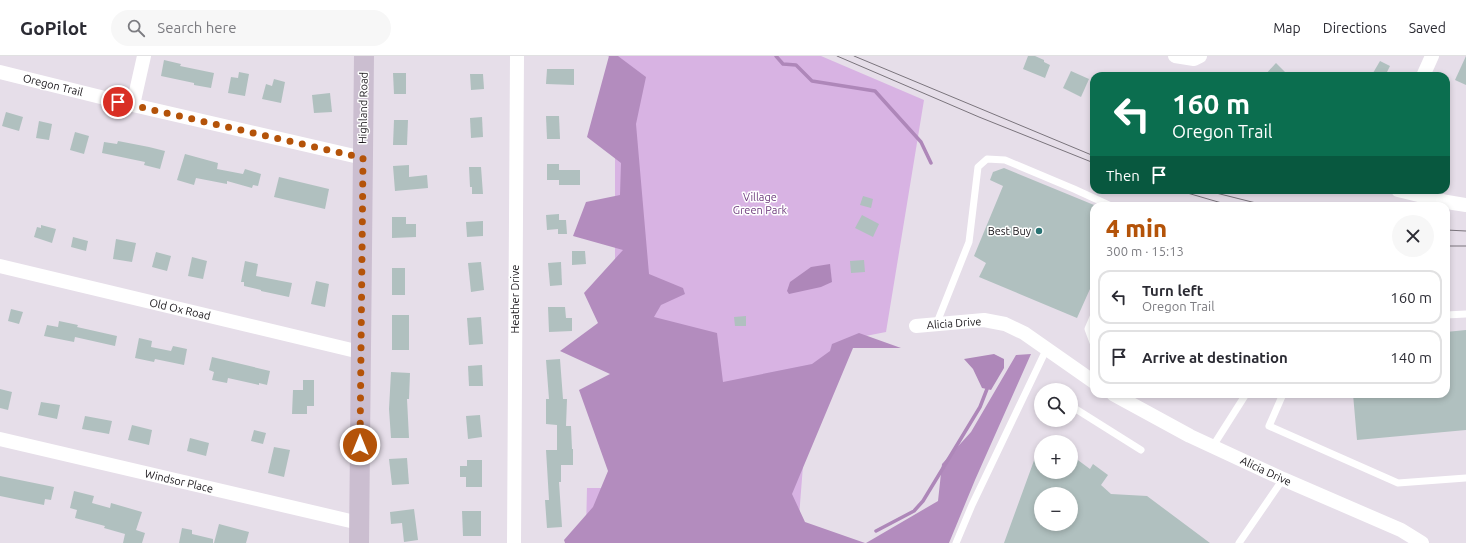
<!DOCTYPE html>
<html lang="en">
<head>
<meta charset="utf-8">
<style>
	:root { --surface:#fff; --page:#f7f7f7; --text:#2b2b33; --muted:#7c7c81; --line:#e1e1e2; --accent:#b45309 }
	body { margin:0; font-family:Ubuntu,sans-serif; background:var(--page); color:var(--text); height:100vh; display:flex; flex-direction:column; font-size:15px; white-space:nowrap }
	* { box-sizing:border-box; margin:0 }
	p { font-size:13px; color:var(--muted) }
	.icon { flex:none; width:22px; height:22px; fill:none; stroke:currentColor; stroke-width:2; stroke-linecap:round; stroke-linejoin:round }
	.map { position:relative; flex:1; overflow:hidden }
	.sheet { position:absolute; left:1090px; top:146px; width:360px; height:196px; display:flex; flex-direction:column; background:var(--surface); border-radius:12px; box-shadow:0 2px 6px #0003 }
	.sheet>* { flex:none }
	.guide { position:absolute; left:1090px; top:16px; width:360px; height:122px; border-radius:12px; box-shadow:0 2px 6px #0003; background:#0b6e4f; color:#fff; overflow:hidden }
	.buttons { position:absolute; left:1034px; top:327px; display:grid; gap:8px }
	.buttons a { display:grid; place-items:center; width:44px; height:44px; border-radius:50%; background:var(--surface); box-shadow:0 2px 6px #0003; font-size:20px }
	.pin { position:absolute; display:grid; place-items:center; width:34px; height:34px; color:#fff; margin:-17px; border:2px solid #fff; border-radius:50%; box-shadow:0 1px 4px #0007 }
	.me { position:absolute; width:44px; margin:-22px; rotate:0deg; stroke-linejoin:round; filter:drop-shadow(0 0 3px #0008) }
	.turn { display:flex; align-items:center; gap:14px; height:84px; padding:0 16px; font-size:18px }
	.turn .icon { width:52px; height:52px; stroke-width:2.5 }
	.turn b { display:block; font-size:28px; line-height:34px }
	.then { display:flex; align-items:center; height:38px; padding:0 16px; background:#0003; gap:8px; font-size:15px }
	.round { display:grid; place-items:center; flex:none; width:42px; height:42px; border-radius:21px; background:var(--page) }
	.headline { display:flex; align-items:center; justify-content:space-between; height:68px; padding:0 16px }
	h1 { font-size:24px; font-weight:800; line-height:30px; color:var(--accent) }
	ul { padding:0; list-style:none }
	li { display:flex; align-items:center; gap:12px; height:54px; margin:0 8px 6px; padding:0 8px; border:2px solid var(--line); border-radius:12px }
	li div { flex:1 }
	li b { display:block; font-size:15px }
	li em { font-style:normal }
	header { display:flex; align-items:center; gap:24px; box-sizing:border-box; height:56px; padding:0 20px; background:var(--surface); border-bottom:1px solid var(--line) }
	header strong { font-size:19px }
	nav { display:flex; gap:22px; margin-inline-start:auto; font-size:14px }
	.search { width:280px; height:36px; background:var(--page); display:flex; align-items:center; gap:10px; box-sizing:border-box; padding:0 14px; border-radius:22px; color:var(--muted); font-size:15px }
	.map>svg:first-child { display:block }
	.green { fill:#d8b3e3 }
	.forest { fill:#b38cbe }
	.water { fill:#ae87b9 }
	.lines { fill:none; stroke-linecap:round; stroke-linejoin:round }
	.stream { stroke:#ae87b9; stroke-width:3.5 }
	.building { fill:#b0c0bf; fill-rule:evenodd }
	.lane { stroke:#fff; stroke-width:7 }
	.street { stroke:#fff; stroke-width:14 }
	.secondary { stroke:#cbbed0; stroke-width:20 }
	.tram { stroke:#7a747c; stroke-width:1 }
	.route { stroke:#b45309; stroke-width:7; stroke-dasharray:0 12.6 }
	.poi-dot { fill:#297373; stroke:#fff; stroke-width:1.5 }
	.labels { text-anchor:middle; stroke-width:3; stroke-linejoin:round; paint-order:stroke }
	.street-label { font-size:11px; fill:#19161a; stroke:#fff }
	.park-label { font-size:11px; fill:#6e3d7d; stroke:#fff }
	.poi-label { font-size:11px; fill:#19161a; stroke:#fff; text-anchor:end }
</style>
</head>
<body>
<header>
<strong>GoPilot</strong>
<div class="search"><svg class="icon" aria-label="search" viewBox="0 0 24 24"><circle cx="10" cy="10" r="6"/><path d="M15 15l6 6"/></svg>Search here</div>
<nav><a>Map</a><a>Directions</a><a>Saved</a></nav>
</header>
<div class="map">
<svg width="1466" height="487" viewBox="0 0 1466 487">
	<rect width="100%" height="100%" fill="#e6dee9"/>
	<path class="green" d="M607 0H821L924 44 886 276 845 284 810 319 798 474 704 487 586 475 587 432H615V3Z"/>
	<g class="forest">
		<path d="M609 0H618L646 21 636 68 649 218 683 232 685 238 661 249 654 261 717 277 723 326 812 308 830 295 832 288 859 277 901 292H853L792 438 805 466 865 487H565L564 484 593 451 608 415 579 334 610 318 560 295 598 267 584 237 623 194 573 180 586 146 620 139 621 107 587 81Z"/>
		<path d="M1031 298 975 424 949 487H866L938 445 942 408 971 376 1016 299Z"/>
	</g>
	<g class="water">
		<path d="M830 208 832 226 821 231 789 238 787 235 790 226 811 211Z"/>
		<path d="M994 298 1004 303V312L991 334 982 332 973 313 964 303Z"/>
	</g>
	<g class="lines">
		<g class="stream">
			<path d="M776 0 783 8 796 9 812 25 875 35 921 86 931 107"/>
			<path d="M876 475 914 455 923 445 980 351 987 333"/>
		</g>
	</g>
	<g class="building">
		<path d="M1028 0H1035L1044 4V6L1050 9 1045 22 1023 13Z"/>
		<path d="M1466 0V29L1455 24Z"/>
		<path d="M164 4 181 8 180 10 214 17 211 32 194 29V27L161 20Z"/>
		<path d="M1380 5 1390 10 1385 20H1378L1373 17Z"/>
		<path d="M1276 7 1289 20H1264Z"/>
		<path d="M547 13H574V29L546 28Z"/>
		<path d="M1071 15 1089 23 1081 41 1063 32Z"/>
		<path d="M239 16 249 18 245 40 228 37 231 21 238 22Z"/>
		<path d="M393 17H406V38H394Z"/>
		<path d="M470 18H483L484 33 471 34Z"/>
		<path d="M274 23 285 26 281 47 262 43 266 28 272 30Z"/>
		<path d="M330 37 332 56 314 57 312 39Z"/>
		<path d="M6 56 23 61 19 75 2 70Z"/>
		<path d="M546 60H559L560 83H547Z"/>
		<path d="M482 61 483 81 471 82 470 62Z"/>
		<path d="M394 64H408L407 89H393Z"/>
		<path d="M39 65 52 68 49 84 36 82Z"/>
		<path d="M75 76 89 80 84 98 70 94Z"/>
		<path d="M118 85 149 91 165 95 160 113 144 109 145 106 102 97 104 86 117 88Z"/>
		<path d="M185 98 218 107 217 113 243 118 245 113 261 118 258 130 253 129 252 132 227 125V128L196 122 194 129 177 124Z"/>
		<path d="M547 108H559V114H580V129H559V124H547Z"/>
		<path d="M409 109V121L427 119 428 132 395 135 393 110Z"/>
		<path d="M469 111H481L483 138H472V131H470Z"/>
		<path d="M1004 112 1094 149V224L1077 262 979 221 986 207 974 200 1003 130 990 124 993 116Z"/>
		<path d="M279 121 329 133 325 153 274 141Z"/>
		<path d="M863 140 873 143 871 152 860 149Z"/>
		<path d="M559 158V164H566L567 178H558V173L547 174 546 159Z"/>
		<path d="M862 159 879 168 873 181 855 172Z"/>
		<path d="M392 161H406V168H416V181L392 182Z"/>
		<path d="M483 165V180L467 181 466 166Z"/>
		<path d="M41 169 56 173 52 187 34 181 37 171 41 172Z"/>
		<path d="M73 181 88 185 86 195 71 191Z"/>
		<path d="M116 183 136 187 132 206 113 203Z"/>
		<path d="M572 195H585L586 208 572 209Z"/>
		<path d="M156 196 171 200 167 215 152 211Z"/>
		<path d="M192 201 207 205 203 223 188 220Z"/>
		<path d="M864 204 865 216 851 217 850 205Z"/>
		<path d="M245 205 258 208 256 220 292 227 289 241 261 235V234L244 230V226H241Z"/>
		<path d="M481 206 484 234 471 236 468 207Z"/>
		<path d="M561 206 562 229 550 230 548 207Z"/>
		<rect x="392" y="212" width="13" height="27"/>
		<path d="M316 225 329 228 325 251 311 248Z"/>
		<path d="M548 251H565L566 262H572V275L549 276Z"/>
		<path d="M11 253 23 256 19 268 8 265Z"/>
		<rect x="392" y="259" width="17" height="35"/>
		<path d="M746 260V270H735L734 261Z"/>
		<path d="M481 261 483 288 469 289 467 262Z"/>
		<path d="M59 265 78 269 77 271 117 280 115 290 75 281 74 286 44 280 47 269 58 271Z"/>
		<path d="M1466 274V374L1357 384 1353 338H1446V276Z"/>
		<path d="M139 282 152 285 151 291 171 295 173 290 187 293 184 309 155 303 154 306 135 302Z"/>
		<path d="M212 301 270 315 267 329 259 327V329L228 322 227 327 212 324 214 316 209 314Z"/>
		<path d="M560 303 563 343H567L566 370H571L572 393H573V409H561V426H559L562 471 547 472 545 444H549L546 394H557V369L546 368V343H549L546 304Z"/>
		<path d="M482 309 483 330H469L468 310Z"/>
		<path d="M391 316 410 317 409 343H407L409 382H391L389 353Z"/>
		<path d="M303 324H314V350H307V358H292L293 334H303Z"/>
		<path d="M0 333 12 336 8 354 0 352Z"/>
		<path d="M41 346 60 349 57 363 38 359Z"/>
		<path d="M480 359 482 381 468 383 466 360Z"/>
		<path d="M85 360 112 365 109 378 82 373Z"/>
		<path d="M132 369 152 374 149 389 128 384Z"/>
		<path d="M254 374 266 377 263 388 251 385Z"/>
		<path d="M190 382 209 387 206 400 187 395Z"/>
		<path d="M1040 388 1041 389V416H1071V399L1090 413 1093 408 1108 419 1101 429 1111 438 1147 440 1210 487H1004ZM1041 438H1071V468H1041Z"/>
		<path d="M274 391 290 394 284 421 268 417Z"/>
		<path d="M407 402 409 428 392 429 389 403Z"/>
		<path d="M467 404H482V431H466V421H460V410H467Z"/>
		<path d="M0 420 54 431 51 444 45 443 44 449 0 440Z"/>
		<path d="M74 435 94 440 92 447 110 452 111 447 142 456 136 474 145 477 142 487H123L125 478 104 472 105 470 75 462 77 454 70 452Z"/>
		<path d="M414 453 418 484 404 486 402 467 391 468 390 456Z"/>
		<path d="M462 455H481V480H463Z"/>
		<path d="M219 468 249 476 246 487H214Z"/>
		<path d="M182 472 192 474V478L213 483V487H179Z"/>
	</g>
	<g class="lines">
		<g class="lane">
			<path d="M1094 259 1088 273 1094 289"/>
			<path d="M1446 259 1466 258"/>
			<path d="M936 269 969 186 978 111 987 103 1005 104 1074 133 1111 150"/>
			<path d="M1283 338 1269 370 1398 427 1466 422"/>
			<path d="M1071 350 1141 394"/>
			<path d="M1213 390 1246 338"/>
			<path d="M956 487 972 449 1047 292"/>
			<path d="M1239 487 1283 423"/>
		</g>
		<g class="street">
			<path d="M1175 0 1194 3 1200 0"/>
			<path d="M0 16 133 49 363 102"/>
			<path d="M1423 20 1432 0"/>
			<path d="M133 49 144 0"/>
			<path d="M1398 134 1447 146 1466 149"/>
			<path d="M0 210 360 296"/>
			<path d="M916 270 984 264 1005 268 1024 277 1094 326"/>
			<path d="M1113 338 1190 380 1283 423 1401 474 1422 487"/>
			<path d="M0 383 359 467"/>
			<path d="M514 487 517 0"/>
		</g>
		<path class="secondary" d="M359 487 364 0"/>
		<g class="tram">
			<path d="M837 0 979 61 1094 107"/>
			<path d="M854 0 1094 100"/>
			<path d="M1177 134 1232 150"/>
			<path d="M1204 134 1268 150"/>
			<path d="M1446 174 1466 175"/>
			<path d="M1446 190H1466"/>
		</g>
	</g>
	<g class="lines">
		<path class="route" d="M118 46 363 102 360 389"/>
	</g>
	<circle class="poi-dot" cx="1039" cy="175" r="4"/>
	<g class="labels">
		<g class="street-label">
			<text transform="translate(53 29) rotate(14)" y="4">Oregon Trail</text>
			<text transform="translate(363 52) rotate(-89)" y="4">Highland Road</text>
			<text transform="translate(515 243) rotate(-90)" y="4">Heather Drive</text>
			<text transform="translate(180 253) rotate(13)" y="4">Old Ox Road</text>
			<text transform="translate(954 267) rotate(-4)" y="4">Alicia Drive</text>
			<text transform="translate(1266 415) rotate(25)" y="4">Alicia Drive</text>
			<text transform="translate(179 425) rotate(13)" y="4">Windsor Place</text>
		</g>
		<g class="park-label">
			<text x="760" y="145">Village<tspan x="760" dy="13">Green Park</tspan></text>
		</g>
		<g class="poi-label">
			<text x="1031" y="179">Best Buy</text>
		</g>
	</g>
</svg>
<div class="buttons">
<a><svg class="icon" aria-label="search" viewBox="0 0 24 24"><circle cx="10" cy="10" r="6"/><path d="M15 15l6 6"/></svg></a>
<a>+</a>
<a>−</a>
</div>
<div class="pin" style="left:118px;top:46px;background:#d93025"><svg class="icon" aria-label="arrive" viewBox="0 0 24 24"><path d="M6 21V4h12l-3 4 3 4H6"/></svg></div>
<svg class="me" style="left:360px;top:389px" viewBox="-20 -20 40 40"><circle r="17" fill="#b45309" stroke="#fff" stroke-width="3"/><path d="M0-11L8 9 0 5-8 9z" fill="#fff"/></svg>
<div class="guide">
<div class="turn"><svg class="icon" aria-label="left" viewBox="0 0 24 24"><path d="M17 20v-9H6M10 6l-5 5 5 5"/></svg><div><b>160 m</b>Oregon Trail</div></div>
<div class="then">Then<svg class="icon" aria-label="arrive" viewBox="0 0 24 24"><path d="M6 21V4h12l-3 4 3 4H6"/></svg></div>
</div>
<section class="sheet">
<div class="headline"><div><h1>4 min</h1><p>300 m · 15:13</p></div><a class="round"><svg class="icon" aria-label="close" viewBox="0 0 24 24"><path d="M6 6l12 12M18 6L6 18"/></svg></a></div>
<ul>
<li><svg class="icon" aria-label="left" viewBox="0 0 24 24"><path d="M17 20v-9H6M10 6l-5 5 5 5"/></svg><div><b>Turn left</b><p>Oregon Trail</p></div><em>160 m</em></li>
<li><svg class="icon" aria-label="arrive" viewBox="0 0 24 24"><path d="M6 21V4h12l-3 4 3 4H6"/></svg><div><b>Arrive at destination</b></div><em>140 m</em></li>
</ul>
</section>
</div>
</body>
</html>
